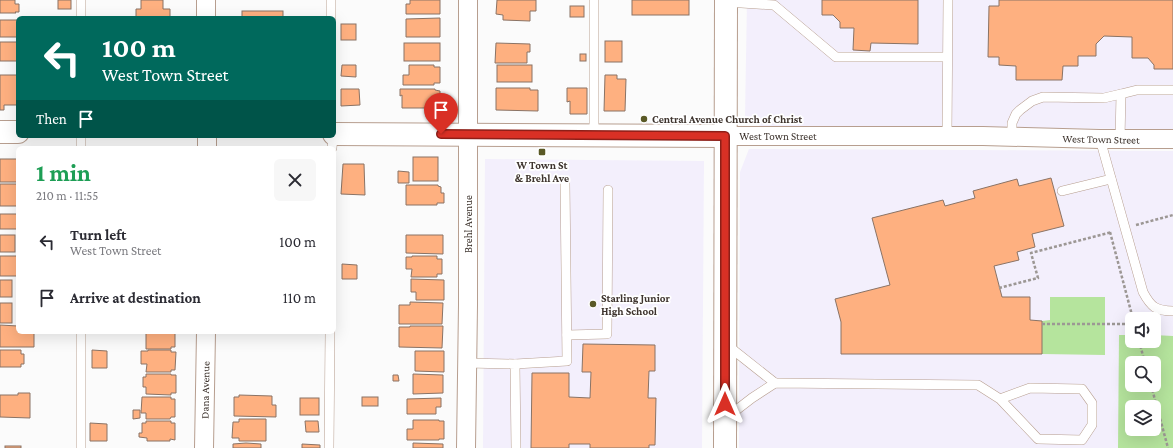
<!DOCTYPE html>
<html lang="en">
<head>
<meta charset="utf-8">
<style>
	:root { --surface:#fff; --page:#f7f7f7; --text:#2b2b33; --muted:#7c7c81 }
	body { margin:0; font-family:"Crimson Pro",serif; background:var(--page); color:var(--text); height:100vh; display:flex; flex-direction:column; font-size:15px; white-space:nowrap }
	* { box-sizing:border-box; margin:0 }
	p { font-size:13px; color:var(--muted) }
	.icon { flex:none; width:22px; height:22px; fill:none; stroke:currentColor; stroke-width:2; stroke-linecap:round; stroke-linejoin:round }
	.map { position:relative; flex:1; overflow:hidden }
	.panel { position:absolute; left:16px; top:146px; width:320px; height:188px; display:flex; flex-direction:column; background:var(--surface); border-radius:6px; box-shadow:0 4px 16px #0002 }
	.panel>* { flex:none }
	.guide { position:absolute; left:16px; top:16px; width:320px; height:122px; border-radius:6px; box-shadow:0 4px 16px #0002; background:#00695c; color:#fff; overflow:hidden }
	.controls { position:absolute; left:1125px; top:312px; display:grid; gap:8px }
	.controls a { display:grid; place-items:center; width:36px; height:36px; border-radius:6px; background:var(--surface); box-shadow:0 4px 16px #0002; font-size:20px }
	.pin { position:absolute; display:grid; place-items:center; width:34px; height:34px; color:#fff; margin:-41px -17px; border-radius:50% 50% 50% 0; rotate:-45deg; box-shadow:0 0 4px #0007 }
	.pin .icon { rotate:45deg }
	.me { position:absolute; width:44px; margin:-22px; rotate:0deg; stroke-linejoin:round; filter:drop-shadow(0 0 3px #0008) }
	.turn { display:flex; align-items:center; gap:14px; height:84px; padding:0 20px; font-size:18px }
	.turn .icon { width:52px; height:52px; stroke-width:2.5 }
	.turn b { display:block; font-size:28px; line-height:34px }
	.then { display:flex; align-items:center; height:38px; padding:0 20px; background:#0003; gap:8px; font-size:15px }
	.round { display:grid; place-items:center; flex:none; width:42px; height:42px; border-radius:6px; background:var(--page) }
	.overview { display:flex; align-items:center; justify-content:space-between; height:68px; padding:0 20px }
	h1 { font-size:24px; font-weight:700; line-height:30px; color:#1e9e55 }
	ul { padding:0; list-style:none }
	li { display:flex; align-items:center; gap:12px; height:56px; padding:0 20px }
	li div { flex:1 }
	li b { display:block; font-size:15px }
	li em { font-style:normal }
	.map>svg:first-child { display:block }
	.education { fill:#f3effc; fill-rule:evenodd }
	.green { fill:#b5e49d; fill-rule:evenodd }
	.building { fill:#feb080; stroke:#8a7365 }
	.lines { fill:none; stroke-linecap:round; stroke-linejoin:round }
	.service-casing { stroke:#b79e8f; stroke-width:10 }
	.minor-casing { stroke:#b79e8f; stroke-width:20 }
	.primary-casing { stroke:#b79e8f; stroke-width:24 }
	.path { stroke:#9c9794; stroke-width:2.5; stroke-dasharray:3 2; stroke-linecap:butt }
	.service { stroke:#fff; stroke-width:9 }
	.minor { stroke:#fff; stroke-width:18 }
	.primary { stroke:#fff; stroke-width:22 }
	.route-casing { stroke:#8d1f18; stroke-width:10 }
	.route { stroke:#d93025; stroke-width:7 }
	.poi-dot { fill:#5a5926; stroke:#fff; stroke-width:1.5 }
	.labels { text-anchor:middle; stroke-width:3.5; stroke-linejoin:round; paint-order:stroke }
	.poi-label { font-size:11px; font-weight:bold; fill:#3e342e; stroke:#fff; text-anchor:start }
	.street-label { font-size:11px; fill:#3e342e; stroke:#fff }
</style>
</head>
<body>
<div class="map">
<svg width="1173" height="448" viewBox="0 0 1173 448">
	<rect width="100%" height="100%" fill="#fbfbfb"/>
	<g class="education">
		<path d="M747 0H1173V129L762 127 745 116Z"/>
		<path d="M749 149 1173 151V448H739L740 172ZM1132 319H1154V341H1132ZM1132 363H1154V385H1132ZM1132 407H1154V429H1132Z"/>
		<path d="M485 159 704 161 702 448H483Z"/>
	</g>
	<g class="green">
		<path d="M1050 297H1105V355L1042 354V321L1050 320Z"/>
		<path d="M1119 335H1132V341H1154V335L1173 336V448H1118ZM1132 363H1154V385H1132ZM1132 407H1154V429H1132Z"/>
	</g>
	<g class="building">
		<path d="M0 0H15V4H19V12H15L16 13H0Z"/>
		<rect x="58" y="0" width="13" height="9"/>
		<path d="M141 0H163V9H170V18H136V9H141Z"/>
		<path d="M410 0H440V14H406V4H410Z"/>
		<path d="M497 0H536V11H530V21L503 20V15L496 14Z"/>
		<rect x="632" y="0" width="57" height="15"/>
		<path d="M822 0H918V44L871 43 870 51 853 50 854 28H840V22L833 15H822Z"/>
		<path d="M999 0H1173V69H1154V65L1148 58H1132V37L1104 36 1096 44V56H1078V66H1063L1062 80H1016V66L999 65V57H988L989 6H999Z"/>
		<rect x="570" y="6" width="14" height="11"/>
		<rect x="242" y="11" width="41" height="7"/>
		<path d="M440 18V37H406V19Z"/>
		<rect x="0" y="20" width="18" height="17"/>
		<rect x="341" y="24" width="15" height="16"/>
		<rect x="605" y="41" width="17" height="21"/>
		<rect x="0" y="42" width="18" height="19"/>
		<rect x="404" y="43" width="36" height="18"/>
		<path d="M496 43 530 44V52H527V63H495Z"/>
		<rect x="580" y="54" width="6" height="7"/>
		<path d="M342 65H356V77L341 76Z"/>
		<path d="M409 65H434V67H440V83H434V85H403V75H409Z"/>
		<rect x="497" y="65" width="35" height="17"/>
		<path d="M0 75H17V105H4V110H0Z"/>
		<path d="M605 75H617V79H626L625 111H604Z"/>
		<path d="M496 88H530V90H538V111L496 110Z"/>
		<path d="M567 88H587V114H570V101L567 102Z"/>
		<path d="M341 89H359L360 105 341 106Z"/>
		<path d="M400 89H435V90L440 91V107H434V108H402V95L400 96Z"/>
		<rect x="413" y="157" width="25" height="24"/>
		<rect x="0" y="159" width="18" height="23"/>
		<path d="M343 164H364L365 195 341 194Z"/>
		<path d="M398 171 409 172V183H398Z"/>
		<path d="M1051 178 1064 226 1032 234 1035 247 1017 252 1019 260 994 266 1002 297H1030V320L1042 321V354H841V322L835 299 890 285 872 218 943 200 945 206 975 198 973 191 1017 179 1019 186Z"/>
		<rect x="0" y="184" width="18" height="22"/>
		<path d="M406 185H438V186L441 187V193H444V203H437V205H406Z"/>
		<rect x="0" y="214" width="18" height="15"/>
		<rect x="0" y="235" width="15" height="17"/>
		<path d="M406 235H443V254L406 253Z"/>
		<rect x="0" y="256" width="18" height="20"/>
		<path d="M412 256H437V259H442V274H437V277H411L412 269H406V257H412Z"/>
		<path d="M342 264 357 265V279H342Z"/>
		<path d="M411 279 444 280V300H416V292H411Z"/>
		<rect x="0" y="280" width="12" height="17"/>
		<path d="M410 302 443 303 442 324H399V305H410Z"/>
		<rect x="0" y="303" width="12" height="20"/>
		<path d="M0 325 18 326V332H34V347H0Z"/>
		<path d="M410 326H443L442 348 399 347V327H410Z"/>
		<path d="M146 332H175V347H171V349H146Z"/>
		<path d="M583 344 655 345V371H649L648 398H656L655 445H649V448H590V444H569V448H531L532 373H569V397L590 398 591 372H582Z"/>
		<path d="M0 350H21V354H24V364H21V367H0Z"/>
		<path d="M92 350 107 351V368H92Z"/>
		<path d="M148 350H171V352H176L175 370H171V372H146L147 364H141V351H148Z"/>
		<path d="M415 351H444V372L415 371Z"/>
		<path d="M146 374H171V375H176V393H171V395L146 394V387H143V377H146Z"/>
		<path d="M413 374 443 375V393L413 394Z"/>
		<path d="M393 375H398L399 381H393Z"/>
		<path d="M18 393H30V418L0 417V395H18Z"/>
		<path d="M239 395 272 396V405H276V417L234 416V397H239Z"/>
		<path d="M142 397H171V399H175V417H171L170 419H146V413H141Z"/>
		<rect x="362" y="397" width="16" height="9"/>
		<rect x="300" y="398" width="19" height="17"/>
		<path d="M441 398V407H436V414H407V399Z"/>
		<path d="M133 410H140V418L133 419Z"/>
		<path d="M239 419H266V441H239V438H232L233 422H239Z"/>
		<path d="M413 420H439V421H444V439H439V440H407V429H413Z"/>
		<path d="M146 421H171V423H175V440L170 439V441H147V438L139 437V433H142V423H146Z"/>
		<path d="M305 421H318L319 432H306Z"/>
		<path d="M90 423 107 424V441H90Z"/>
		<path d="M246 443 261 444V448H233V444Z"/>
		<path d="M413 443 443 444V448H413Z"/>
		<path d="M302 444 320 445V448H302Z"/>
		<rect x="5" y="446" width="16" height="2"/>
	</g>
	<g class="lines">
		<g class="service-casing">
			<g id="service">
				<path d="M81 0V18"/>
				<path d="M331 0V18"/>
				<path d="M726 2 774 5 836 57H947"/>
				<path d="M594 135V0"/>
				<path d="M81 136V148"/>
				<path d="M947 136 948 0"/>
				<path d="M1012 137V123L1016 114 1020 110 1032 101 1043 97 1104 98 1121 94"/>
				<path d="M1100 139 1143 292C1151 307 1156 311 1173 311"/>
				<path d="M1120 139 1121 94 1137 90H1173"/>
				<path d="M332 148 333 136"/>
				<path d="M1062 191 1111 179"/>
				<path d="M81 332V448"/>
				<path d="M567 335 607 334 608 190"/>
				<path d="M727 345 775 383"/>
				<path d="M467 363 515 364 516 448"/>
				<path d="M515 364 567 361 565 183"/>
				<path d="M726 418 752 398 775 383 978 385 1000 399 1038 439 1082 440 1092 425V403L1082 389 1030 388 1000 399"/>
				<path d="M329 448 330 332"/>
			</g>
		</g>
		<g class="minor-casing">
			<g id="minor">
				<path d="M206 0V18"/>
				<path d="M725 136H983L1100 139H1173"/>
				<path d="M207 148V136"/>
				<path d="M204 448 206 332"/>
				<path d="M466 448 468 305V0"/>
			</g>
		</g>
		<g class="primary-casing">
			<g id="primary">
				<path d="M0 132H18"/>
				<path d="M334 134 725 136"/>
				<path d="M725 448 726 0"/>
			</g>
		</g>
		<g class="path">
			<path d="M1136 225 1173 215"/>
			<path d="M1110 232 1133 319"/>
			<path d="M999 288 1038 278 1031 253 1112 232"/>
			<path d="M1042 324H1132"/>
			<path d="M1139 341 1145 363"/>
			<path d="M1151 385 1168 448"/>
		</g>
		<use href="#service" class="service"/>
		<use href="#minor" class="minor"/>
		<use href="#primary" class="primary"/>
	</g>
	<g class="lines">
		<g class="route-casing">
			<path id="route" d="M441 134 725 136V404"/>
		</g>
		<use href="#route" class="route"/>
	</g>
	<g class="poi-dot">
		<circle cx="644" cy="119" r="4"/>
		<rect x="538" y="148" width="8" height="8" rx="2"/>
		<circle cx="593" cy="304" r="4"/>
	</g>
	<g class="labels">
		<g class="poi-label">
			<text x="652" y="123">Central Avenue Church of Christ</text>
			<text x="542" y="169" text-anchor="middle">W Town St<tspan x="542" dy="13">&amp; Brehl Ave</tspan></text>
			<text x="601" y="302">Starling Junior<tspan x="601" dy="13">High School</tspan></text>
		</g>
		<g class="street-label">
			<text x="778" y="140">West Town Street</text>
			<text transform="translate(1101 139) rotate(1)" y="4">West Town Street</text>
			<text transform="translate(468 224) rotate(-90)" y="4">Brehl Avenue</text>
			<text transform="translate(205 390) rotate(-89)" y="4">Dana Avenue</text>
		</g>
	</g>
</svg>
<div class="controls">
<a><svg class="icon" aria-label="sound" viewBox="0 0 24 24"><path d="M4 9h4l5-4v14l-5-4H4zM17 9q2 3 0 6"/></svg></a>
<a><svg class="icon" aria-label="search" viewBox="0 0 24 24"><circle cx="10" cy="10" r="6"/><path d="M15 15l6 6"/></svg></a>
<a><svg class="icon" aria-label="layers" viewBox="0 0 24 24"><path d="M12 4l9 5-9 5-9-5zM3 14l9 5 9-5"/></svg></a>
</div>
<div class="pin" style="left:441px;top:134px;background:#d93025"><svg class="icon" aria-label="arrive" viewBox="0 0 24 24"><path d="M6 21V4h12l-3 4 3 4H6"/></svg></div>
<svg class="me" style="left:725px;top:404px" viewBox="-20 -20 40 40"><path d="M0-17L14 15 0 8-14 15z" fill="#d93025" stroke="#fff" stroke-width="4"/></svg>
<div class="guide">
<div class="turn"><svg class="icon" aria-label="left" viewBox="0 0 24 24"><path d="M17 20v-9H6M10 6l-5 5 5 5"/></svg><div><b>100 m</b>West Town Street</div></div>
<div class="then">Then<svg class="icon" aria-label="arrive" viewBox="0 0 24 24"><path d="M6 21V4h12l-3 4 3 4H6"/></svg></div>
</div>
<section class="panel">
<div class="overview"><div><h1>1 min</h1><p>210 m · 11:55</p></div><a class="round"><svg class="icon" aria-label="close" viewBox="0 0 24 24"><path d="M6 6l12 12M18 6L6 18"/></svg></a></div>
<ul>
<li><svg class="icon" aria-label="left" viewBox="0 0 24 24"><path d="M17 20v-9H6M10 6l-5 5 5 5"/></svg><div><b>Turn left</b><p>West Town Street</p></div><em>100 m</em></li>
<li><svg class="icon" aria-label="arrive" viewBox="0 0 24 24"><path d="M6 21V4h12l-3 4 3 4H6"/></svg><div><b>Arrive at destination</b></div><em>110 m</em></li>
</ul>
</section>
</div>
</body>
</html>
